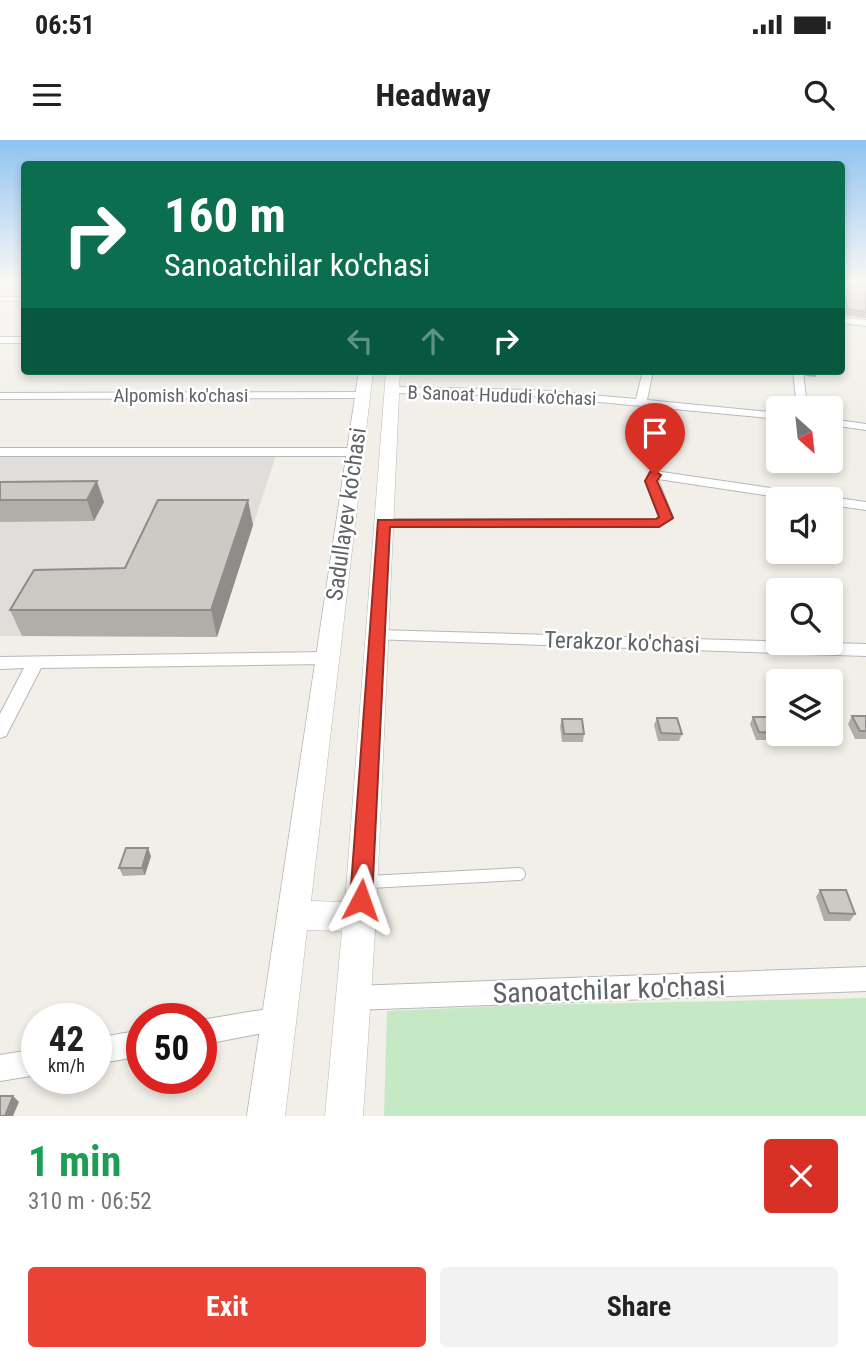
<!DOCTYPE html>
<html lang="en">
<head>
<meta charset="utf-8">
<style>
	:root { --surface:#fff; --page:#f2f2f2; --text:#222; --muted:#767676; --accent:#ea4335 }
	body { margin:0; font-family:"Roboto Condensed",sans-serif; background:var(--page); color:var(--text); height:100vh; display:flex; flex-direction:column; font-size:26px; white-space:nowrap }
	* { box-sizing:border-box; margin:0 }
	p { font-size:23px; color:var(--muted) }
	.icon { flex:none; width:38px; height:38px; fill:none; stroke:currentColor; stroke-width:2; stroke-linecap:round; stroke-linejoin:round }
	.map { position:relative; height:976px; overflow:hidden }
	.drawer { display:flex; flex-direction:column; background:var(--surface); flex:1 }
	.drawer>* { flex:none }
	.hud { position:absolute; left:21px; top:21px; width:824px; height:214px; border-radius:7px; box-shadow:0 4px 10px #0003; background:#0b6e4f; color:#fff; overflow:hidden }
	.needle { width:46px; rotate:153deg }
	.controls { position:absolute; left:766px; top:256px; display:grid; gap:14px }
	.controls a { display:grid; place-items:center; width:77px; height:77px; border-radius:7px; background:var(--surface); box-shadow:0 4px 10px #0003; font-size:35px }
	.speed { position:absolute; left:21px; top:863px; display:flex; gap:14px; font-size:35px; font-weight:700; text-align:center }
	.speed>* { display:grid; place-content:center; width:91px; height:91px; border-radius:50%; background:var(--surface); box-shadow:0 4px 10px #0003; line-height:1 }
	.speed small { font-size:18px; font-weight:400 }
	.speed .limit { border:10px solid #d22; background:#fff; color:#111 }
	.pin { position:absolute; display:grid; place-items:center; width:60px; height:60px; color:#fff; margin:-72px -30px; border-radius:50% 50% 50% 0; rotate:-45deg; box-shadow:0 0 7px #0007 }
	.pin .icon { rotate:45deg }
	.me { position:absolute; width:77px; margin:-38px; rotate:4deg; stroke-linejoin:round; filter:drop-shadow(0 0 5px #0008) }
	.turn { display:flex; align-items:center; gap:24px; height:147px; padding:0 28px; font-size:32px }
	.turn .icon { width:91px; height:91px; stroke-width:2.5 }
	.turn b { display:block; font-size:49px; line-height:60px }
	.lanes { display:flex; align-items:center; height:66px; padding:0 28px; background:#0003; justify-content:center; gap:35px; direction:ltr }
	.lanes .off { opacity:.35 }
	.round { display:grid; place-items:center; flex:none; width:74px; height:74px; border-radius:7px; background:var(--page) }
	.head { display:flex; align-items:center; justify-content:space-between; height:119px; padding:0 28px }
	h1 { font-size:42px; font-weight:700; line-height:52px; color:#1e9e55 }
	.cta { display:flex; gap:14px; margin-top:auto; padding:14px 28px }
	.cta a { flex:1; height:80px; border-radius:7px; background:var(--accent); color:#fff; font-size:28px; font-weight:700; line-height:80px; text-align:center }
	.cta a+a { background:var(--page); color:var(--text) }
	.status { display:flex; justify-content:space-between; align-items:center; height:49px; padding:0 35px; background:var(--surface); direction:ltr }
	.status svg { height:19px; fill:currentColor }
	header { display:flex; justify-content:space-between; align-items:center; height:91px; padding:0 28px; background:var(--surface); font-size:32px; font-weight:700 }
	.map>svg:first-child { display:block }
	.industrial { fill:#e0deda }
	.green { fill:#c5e8c5 }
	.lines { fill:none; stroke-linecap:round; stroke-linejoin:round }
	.lane-casing { stroke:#b5b8bc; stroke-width:14 }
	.street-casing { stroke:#b5b8bc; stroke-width:2 }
	.secondary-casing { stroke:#b6babf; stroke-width:1 }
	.lane { stroke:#fff; stroke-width:12 }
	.street { fill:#fff; fill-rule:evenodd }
	.secondary { fill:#fff; fill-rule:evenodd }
	.wall { fill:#afaea9 }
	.shaded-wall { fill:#8f8d8a }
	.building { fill:#cccac5; stroke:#8f8d8a; stroke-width:2 }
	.route { fill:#ea4335; stroke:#982c22; stroke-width:2 }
	.labels { text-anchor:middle; stroke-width:5; stroke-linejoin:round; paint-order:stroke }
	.far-street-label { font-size:19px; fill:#5f6368; stroke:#fff }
	.street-label { font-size:23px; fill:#5f6368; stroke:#fff }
	.near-street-label { font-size:28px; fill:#5f6368; stroke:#fff }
</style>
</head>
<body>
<div class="status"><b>06:51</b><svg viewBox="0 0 49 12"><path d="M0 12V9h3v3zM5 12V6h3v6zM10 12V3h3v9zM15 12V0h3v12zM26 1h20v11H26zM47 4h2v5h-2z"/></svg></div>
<header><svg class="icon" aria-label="menu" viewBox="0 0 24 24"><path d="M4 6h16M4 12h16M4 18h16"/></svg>Headway<svg class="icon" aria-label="search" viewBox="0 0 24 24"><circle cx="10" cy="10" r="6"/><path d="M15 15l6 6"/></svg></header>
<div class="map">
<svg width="866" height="976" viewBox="0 0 866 976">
	<rect width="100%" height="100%" fill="#f1efe8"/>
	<path class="industrial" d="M0 314 276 315 217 497 0 496Z"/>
	<path class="green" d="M866 858V976H384L387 871 530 865Z"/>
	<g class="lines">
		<g class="lane-casing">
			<path id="lane" d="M369 742 519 734"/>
		</g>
		<g class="street-casing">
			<g id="street">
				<rect x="0" y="157" width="24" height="4"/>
				<path d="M842 177 866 180V186L842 183Z"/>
				<rect x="0" y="197" width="24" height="6"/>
				<path d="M643 231H653L647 260 779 273V279L535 256 392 253 387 250 392 247 535 250 636 259Z"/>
				<path d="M793 231H803L807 268H797Z"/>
				<path d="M0 253 362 252 367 255 362 258 0 259Z"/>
				<path d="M831 279 866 284V290L831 285Z"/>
				<path d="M0 308H353L359 312 353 316H0Z"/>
				<path d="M655 331 819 355 825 359H791L658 339 673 378 659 387H383L376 383 383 379H656L659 377 645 341 651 332Z"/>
				<path d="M831 357 866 362V370L831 365V359H826Z"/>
				<path d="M377 490 866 504V516L371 499 369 495Z"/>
				<path d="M327 512 335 518 327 524 41 528 6 596 0 598V574L24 528 0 529V517Z"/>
				<path d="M866 827V851L353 870 344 867 341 858 344 849 353 846Z"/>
				<path d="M279 867 288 870 291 879 288 888 201 905V880Z"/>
				<path d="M142 890V916L96 924V898Z"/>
				<path d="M37 909V935L0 941V915Z"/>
			</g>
		</g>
		<g class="secondary-casing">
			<path id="secondary" d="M359 231H373L311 761 345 762 386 231H400L376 777 363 976H325L342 791 307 790 285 976H247Z"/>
		</g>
		<use href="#lane" class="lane"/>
		<use href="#street" class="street"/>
		<use href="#secondary" class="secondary"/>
	</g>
	<g class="wall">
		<path d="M843 141 866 142V178L845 175 842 153Z"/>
		<path d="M777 231H792L791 234Z"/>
		<path d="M804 231H817L816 237 806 236Z"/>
		<path d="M0 342 104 362 94 381 0 382Z"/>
		<path d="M253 385 217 497 22 496 10 470 125 428Z"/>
		<path d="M852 576H866V599H855L848 584Z"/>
		<path d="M753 577 779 591V593L776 600H756L750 584Z"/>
		<path d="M657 578 682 594 679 601H658L654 585Z"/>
		<path d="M562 579 584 594 583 602H562L560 586Z"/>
		<path d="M151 716 145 735 123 736 119 728Z"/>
		<path d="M820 750 855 774 850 781H824L816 757Z"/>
	</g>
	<g class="shaded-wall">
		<path d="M97 341 104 362 94 381 87 360Z"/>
		<path d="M248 360 253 385 217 497 211 470Z"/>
		<path d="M148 708 151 716 145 735 142 728Z"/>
		<path d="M13 956 19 962 13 976H5Z"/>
	</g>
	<g class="building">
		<path d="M843 141 866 142V172L847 169Z"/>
		<path d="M97 341 87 360H0V342Z"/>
		<path d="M158 360H248L211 470H10L34 430 125 428Z"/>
		<path d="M852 576H866V591H860Z"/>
		<path d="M753 577H774L779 593 759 592Z"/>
		<path d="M657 578H677L682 594 661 593Z"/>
		<path d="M562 579H582L584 594H564Z"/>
		<path d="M126 708H148L142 728H119Z"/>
		<path d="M820 750H846L855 774 829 773Z"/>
		<path d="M0 956H13L5 976H0Z"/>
	</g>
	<linearGradient id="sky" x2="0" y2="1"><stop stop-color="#8fc3f1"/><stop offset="0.51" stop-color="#f9f8f5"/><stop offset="1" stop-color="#f9f8f5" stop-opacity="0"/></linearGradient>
	<rect width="866" height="277" fill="url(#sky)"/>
	<path class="route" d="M655 331 661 335 657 341 673 378 659 387H390L372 760 369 767 361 770 353 767 350 760 378 380 656 379 659 377 645 341 650 332Z"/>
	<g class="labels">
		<g class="far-street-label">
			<text x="181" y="262">Alpomish ko'chasi</text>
			<text transform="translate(502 255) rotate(2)" y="7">B Sanoat Hududi ko'chasi</text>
		</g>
		<g class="street-label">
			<text transform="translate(346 374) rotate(-82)" y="8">Sadullayev ko'chasi</text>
			<text transform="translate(622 502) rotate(2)" y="8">Terakzor ko'chasi</text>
		</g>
		<g class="near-street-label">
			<text transform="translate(609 849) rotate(-2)" y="10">Sanoatchilar ko'chasi</text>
		</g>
	</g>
</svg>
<div class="controls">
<a><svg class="needle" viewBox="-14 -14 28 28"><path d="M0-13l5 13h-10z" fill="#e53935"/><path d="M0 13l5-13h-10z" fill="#767676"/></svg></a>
<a><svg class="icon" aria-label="sound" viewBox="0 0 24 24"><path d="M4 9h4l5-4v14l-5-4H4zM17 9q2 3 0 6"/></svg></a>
<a><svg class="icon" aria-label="search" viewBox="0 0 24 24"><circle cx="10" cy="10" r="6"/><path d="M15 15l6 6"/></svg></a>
<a><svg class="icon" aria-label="layers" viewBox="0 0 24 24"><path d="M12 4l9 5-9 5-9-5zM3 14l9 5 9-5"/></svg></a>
</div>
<div class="speed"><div>42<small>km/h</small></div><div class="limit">50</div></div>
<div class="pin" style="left:655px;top:335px;background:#d93025"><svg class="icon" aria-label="arrive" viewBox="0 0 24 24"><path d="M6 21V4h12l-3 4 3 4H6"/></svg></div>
<svg class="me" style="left:361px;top:760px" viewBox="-20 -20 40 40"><path d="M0-17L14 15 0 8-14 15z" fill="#ea4335" stroke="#fff" stroke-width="4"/></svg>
<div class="hud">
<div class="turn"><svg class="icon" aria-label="right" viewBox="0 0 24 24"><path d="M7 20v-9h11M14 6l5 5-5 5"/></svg><div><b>160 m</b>Sanoatchilar ko'chasi</div></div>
<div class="lanes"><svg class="icon off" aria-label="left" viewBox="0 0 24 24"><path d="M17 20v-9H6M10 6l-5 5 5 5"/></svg><svg class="icon off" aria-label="ahead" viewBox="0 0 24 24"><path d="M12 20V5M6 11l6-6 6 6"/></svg><svg class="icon" aria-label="right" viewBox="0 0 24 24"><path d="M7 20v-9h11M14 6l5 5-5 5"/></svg></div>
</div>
</div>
<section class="drawer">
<div class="head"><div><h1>1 min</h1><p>310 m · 06:52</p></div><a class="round" style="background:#d93025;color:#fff"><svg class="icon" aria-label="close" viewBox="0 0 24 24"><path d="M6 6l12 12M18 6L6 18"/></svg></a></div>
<div class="cta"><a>Exit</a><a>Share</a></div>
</section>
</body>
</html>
